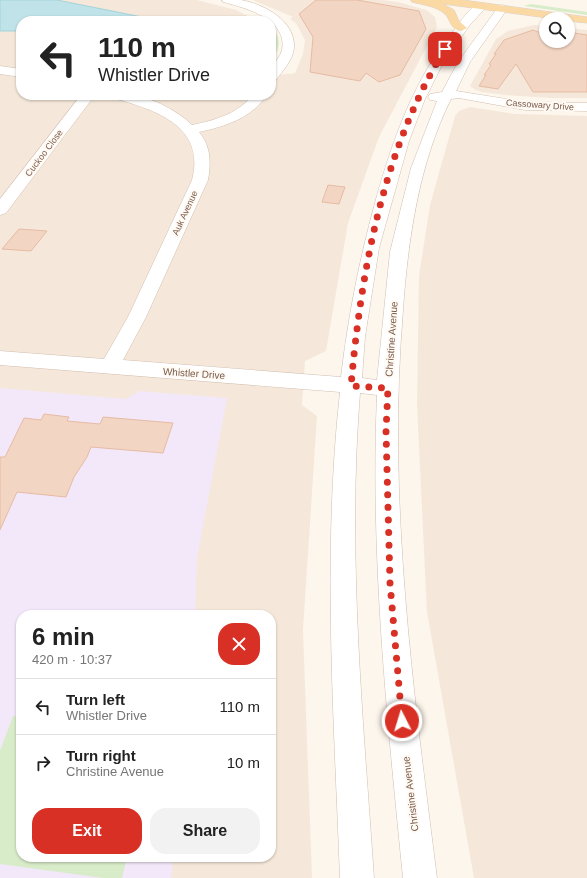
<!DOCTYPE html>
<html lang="en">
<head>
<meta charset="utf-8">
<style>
	:root { --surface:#fff; --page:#f2f2f2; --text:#222; --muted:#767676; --line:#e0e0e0; --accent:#d93025 }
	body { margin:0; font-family:Helvetica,sans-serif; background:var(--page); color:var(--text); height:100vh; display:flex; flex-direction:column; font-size:15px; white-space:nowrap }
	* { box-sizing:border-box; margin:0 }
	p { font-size:13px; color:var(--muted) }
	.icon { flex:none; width:22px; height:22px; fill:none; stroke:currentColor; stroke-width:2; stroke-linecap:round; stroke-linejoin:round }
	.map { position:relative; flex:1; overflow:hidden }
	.side { position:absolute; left:16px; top:610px; width:260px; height:252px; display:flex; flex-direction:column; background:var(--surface); border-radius:16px; box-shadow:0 1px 3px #0004 }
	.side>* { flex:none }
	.banner { position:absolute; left:16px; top:16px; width:260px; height:84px; border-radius:16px; box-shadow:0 1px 3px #0004; background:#fff; color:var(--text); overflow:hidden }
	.controls { position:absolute; left:539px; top:12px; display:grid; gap:8px }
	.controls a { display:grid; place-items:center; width:36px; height:36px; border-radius:50%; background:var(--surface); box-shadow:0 1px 3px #0004; font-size:20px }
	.pin { position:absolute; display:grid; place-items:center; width:34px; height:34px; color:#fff; margin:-17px; border-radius:8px; box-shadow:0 2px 6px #0006 }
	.me { position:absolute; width:44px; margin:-22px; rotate:355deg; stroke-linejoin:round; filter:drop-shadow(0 0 3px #0008) }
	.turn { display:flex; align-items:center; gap:14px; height:84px; padding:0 16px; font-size:18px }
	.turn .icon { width:52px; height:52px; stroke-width:2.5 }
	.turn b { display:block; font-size:28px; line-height:34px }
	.round { display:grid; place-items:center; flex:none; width:42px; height:42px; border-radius:16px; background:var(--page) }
	.head { display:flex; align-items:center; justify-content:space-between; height:68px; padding:0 16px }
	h1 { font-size:24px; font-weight:800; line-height:30px }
	.primary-button { display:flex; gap:8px; margin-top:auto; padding:8px 16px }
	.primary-button a { flex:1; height:46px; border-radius:16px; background:var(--accent); color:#fff; font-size:16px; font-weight:800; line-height:46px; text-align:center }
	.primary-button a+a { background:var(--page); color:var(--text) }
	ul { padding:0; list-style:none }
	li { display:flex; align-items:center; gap:12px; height:56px; padding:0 16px; border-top:1px solid var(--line) }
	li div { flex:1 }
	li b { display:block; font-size:15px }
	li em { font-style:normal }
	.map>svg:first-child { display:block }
	.residential { fill:#f5e8da; fill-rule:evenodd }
	.education { fill:#f3e8fa }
	.green { fill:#d8ecc9 }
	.water { fill:#bfe3e8; stroke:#a5d3da }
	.building { fill:#f3d5c3; stroke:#e6bba3 }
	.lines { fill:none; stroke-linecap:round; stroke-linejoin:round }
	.minor-casing { stroke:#d1beb0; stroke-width:1 }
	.major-casing { stroke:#dad1cd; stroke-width:1 }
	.minor { fill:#fff; fill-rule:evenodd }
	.major { fill:#fbd9a5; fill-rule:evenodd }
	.route { stroke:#d93025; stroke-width:7; stroke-dasharray:0 12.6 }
	.labels { text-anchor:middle; stroke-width:4; stroke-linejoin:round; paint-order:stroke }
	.far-street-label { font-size:9px; fill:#7a5c4d; stroke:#fffaf3 }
	.street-label { font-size:10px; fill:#7a5c4d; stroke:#fffaf3 }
</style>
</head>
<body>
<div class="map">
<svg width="587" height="878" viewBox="0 0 587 878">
	<rect width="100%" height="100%" fill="#fdf6ec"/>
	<g class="residential">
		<path d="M57 0H197L236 10 258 21H162Z"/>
		<path d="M253 0H382L398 2 426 10 435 17 437 27 379 137 348 223 326 351 305 361 302 405 317 416 303 630 312 878H0V31H21V95H271V76L295 73 303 54 305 40 296 23 290 19 293 17ZM21 615H271V857H21Z"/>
		<path d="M534 25 546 26V41H568V28L587 30V98H551L505 95 481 92 474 89 470 86 496 39 508 31Z"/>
		<path d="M470 107 515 114 587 116V878H474L427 612 417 405 419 276 430 205 455 116 459 111Z"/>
	</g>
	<path class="education" d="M0 388 126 399 139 391 227 398 197 558 195 615H21V857H173L171 878H0Z"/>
	<g class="green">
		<path d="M531 4 587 12V15L524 6Z"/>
		<path d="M271 28C283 37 279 52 271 62Z"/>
		<path d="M13 716 21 717V857H127L122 878H103L0 864V751Z"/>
	</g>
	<path class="water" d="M0 0H57L162 21H21V31H0Z"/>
	<g class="building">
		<path d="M316 0H357L419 11 426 29 400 75 379 82 366 73 360 81 310 72 313 37 299 14Z"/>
		<path d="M533 30 546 35V41H562L568 43V32L587 35V92H533L516 64 498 89 479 86 486 75H484L491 65 489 64 496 54H494L504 40Z"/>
		<path d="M328 185 345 187 339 204 322 202Z"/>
		<path d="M19 229 47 231 31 251 2 249Z"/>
		<path d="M44 414 69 417 67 421 100 424 103 417 173 423 163 453 91 447 87 457 74 477 66 497 17 492 0 530V457H5L24 418 41 420Z"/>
	</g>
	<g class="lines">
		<g class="minor-casing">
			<g id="minor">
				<path d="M222 0C228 0 235 0 241 0 264 4 296 21 294 48 293 60 282 72 275 81L271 82C271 78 270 73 271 69 274 62 280 58 282 50 288 19 246 8 223 2Z"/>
				<path d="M482 3 487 6 470 25 445 59 425 99 409 141 379 248 365 337 362 378 377 380 390 252 411 168 437 101 430 100 428 97 430 94 442 92 458 62 499 6 503 5 508 8 470 62 456 91 525 102 587 103V111L525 110 459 98 451 99C419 163 408 239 403 310 387 500 413 689 437 878H403C387 717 370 556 377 395L360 393C347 554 363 717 374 878H340C334 716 322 553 340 392L0 365V351L104 359 128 317 192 180C206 126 156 110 113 98L111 95C119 95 127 94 134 95 154 99 178 111 192 125 216 120 237 114 253 95H267C250 119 226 126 199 132 211 146 211 163 208 180L146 317 123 360 341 377C348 316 360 257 376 199 393 139 414 79 454 30 461 21 471 5 482 3Z"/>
				<path d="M0 66 21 69V77L0 74Z"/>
				<path d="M81 95H95L6 213 0 215V199Z"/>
			</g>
		</g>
		<g class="major-casing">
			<path id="major" d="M411 0H463L587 17V23L568 21V19H555L443 4 454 10 459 21 467 28 461 31C449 28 451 20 445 14 436 6 423 5 412 2Z"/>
		</g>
		<use href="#minor" class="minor"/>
		<use href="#major" class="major"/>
	</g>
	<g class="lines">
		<path class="route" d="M402 721 390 583 386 431 388 388 351 386C361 271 383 149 445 49"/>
	</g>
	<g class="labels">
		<g class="far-street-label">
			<text transform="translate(540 105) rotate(4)" y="3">Cassowary Drive</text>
			<text transform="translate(44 153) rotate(-53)" y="3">Cuckoo Close</text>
			<text transform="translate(185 213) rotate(-65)" y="3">Auk Avenue</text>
		</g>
		<g class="street-label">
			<text transform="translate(391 339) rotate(-86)" y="4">Christine Avenue</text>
			<text transform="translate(194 373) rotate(4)" y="4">Whistler Drive</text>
			<text transform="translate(410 794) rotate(-97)" y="4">Christine Avenue</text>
		</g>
	</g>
</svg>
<div class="controls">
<a><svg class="icon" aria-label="search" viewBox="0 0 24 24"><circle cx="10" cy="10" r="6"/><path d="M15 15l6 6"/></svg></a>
</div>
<div class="pin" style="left:445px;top:49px;background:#d93025"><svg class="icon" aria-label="arrive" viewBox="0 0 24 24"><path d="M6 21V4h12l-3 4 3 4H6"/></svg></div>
<svg class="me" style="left:402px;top:721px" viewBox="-20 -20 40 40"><circle r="17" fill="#d93025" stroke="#fff" stroke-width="3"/><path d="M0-11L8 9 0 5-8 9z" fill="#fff"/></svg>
<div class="banner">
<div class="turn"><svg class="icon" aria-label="left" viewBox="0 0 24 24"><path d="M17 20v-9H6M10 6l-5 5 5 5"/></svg><div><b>110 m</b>Whistler Drive</div></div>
</div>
<section class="side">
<div class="head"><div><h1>6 min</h1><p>420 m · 10:37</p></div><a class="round" style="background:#d93025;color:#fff"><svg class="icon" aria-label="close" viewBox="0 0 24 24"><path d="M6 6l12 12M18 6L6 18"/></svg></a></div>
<ul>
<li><svg class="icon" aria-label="left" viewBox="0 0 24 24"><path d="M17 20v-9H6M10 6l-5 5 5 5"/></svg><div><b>Turn left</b><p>Whistler Drive</p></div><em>110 m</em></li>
<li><svg class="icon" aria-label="right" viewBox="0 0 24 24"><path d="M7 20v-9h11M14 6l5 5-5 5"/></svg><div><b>Turn right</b><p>Christine Avenue</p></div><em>10 m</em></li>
</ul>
<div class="primary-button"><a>Exit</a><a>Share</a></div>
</section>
</div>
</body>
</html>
